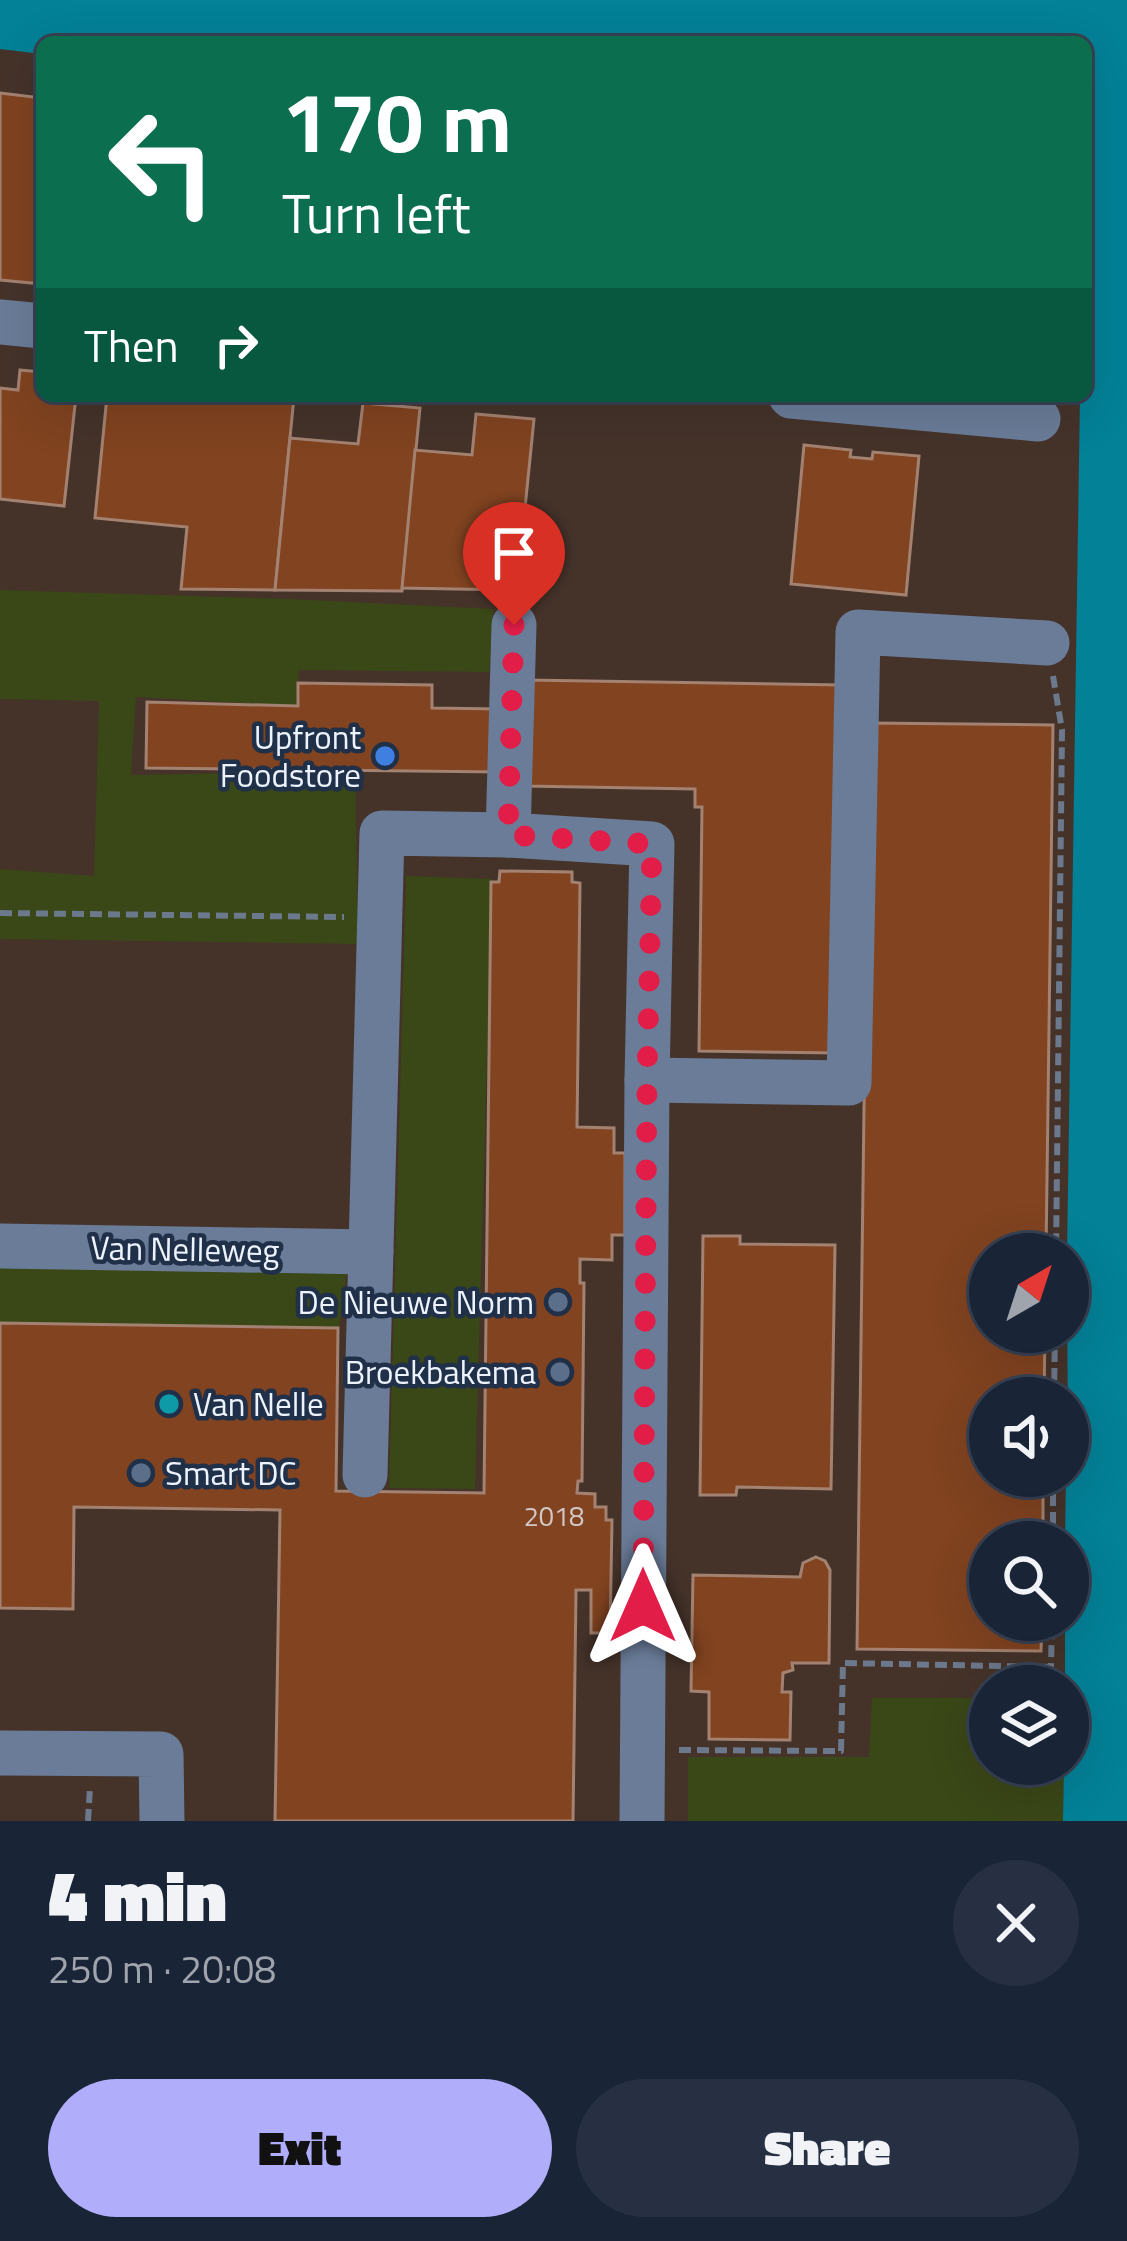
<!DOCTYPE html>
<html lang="en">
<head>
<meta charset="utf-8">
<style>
	:root { --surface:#192437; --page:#263042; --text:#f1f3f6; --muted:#9fa4ad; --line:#374152; --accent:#b0aefa }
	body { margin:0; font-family:"Titillium Web",sans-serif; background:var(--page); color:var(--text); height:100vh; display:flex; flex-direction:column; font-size:45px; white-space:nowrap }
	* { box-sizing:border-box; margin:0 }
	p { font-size:39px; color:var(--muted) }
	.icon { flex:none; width:66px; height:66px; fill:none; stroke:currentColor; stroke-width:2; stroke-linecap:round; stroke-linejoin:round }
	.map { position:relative; height:1821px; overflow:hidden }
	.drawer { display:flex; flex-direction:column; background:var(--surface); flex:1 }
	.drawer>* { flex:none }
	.top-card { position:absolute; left:36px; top:36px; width:1056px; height:366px; border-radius:18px; box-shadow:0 12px 48px #0002,0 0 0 3px var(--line); background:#0b6e4f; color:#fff; overflow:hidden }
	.needle { width:78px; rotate:39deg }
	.tools { position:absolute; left:969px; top:1233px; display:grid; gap:24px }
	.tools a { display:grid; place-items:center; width:120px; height:120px; border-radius:50%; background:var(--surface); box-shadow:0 12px 48px #0002,0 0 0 3px var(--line); font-size:60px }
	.pin { position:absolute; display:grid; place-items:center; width:102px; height:102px; color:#fff; margin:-123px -51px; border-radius:50% 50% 50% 0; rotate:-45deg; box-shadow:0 0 12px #0007 }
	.pin .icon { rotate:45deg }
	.me { position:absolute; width:132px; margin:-66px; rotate:0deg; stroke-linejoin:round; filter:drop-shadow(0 0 9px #0008) }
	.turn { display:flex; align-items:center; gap:42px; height:252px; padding:0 48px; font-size:54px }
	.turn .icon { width:156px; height:156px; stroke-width:2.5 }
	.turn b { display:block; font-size:84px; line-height:102px }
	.then { display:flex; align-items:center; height:114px; padding:0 48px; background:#0003; gap:24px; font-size:45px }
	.round { display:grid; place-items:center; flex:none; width:126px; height:126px; border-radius:63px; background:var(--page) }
	.overview { display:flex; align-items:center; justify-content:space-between; height:204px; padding:0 48px }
	h1 { font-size:72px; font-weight:800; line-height:90px }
	.action { display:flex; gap:24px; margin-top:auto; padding:24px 48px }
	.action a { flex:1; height:138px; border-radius:72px; background:var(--accent); color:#111; font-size:48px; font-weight:800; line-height:138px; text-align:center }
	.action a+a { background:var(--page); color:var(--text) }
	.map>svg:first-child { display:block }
	.industrial { fill:#45332a; fill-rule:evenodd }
	.green { fill:#3a4717 }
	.water { fill:#038197 }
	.building { fill:#814320; stroke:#a48271; stroke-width:3 }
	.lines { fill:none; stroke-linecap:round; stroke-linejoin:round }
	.path { stroke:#6c788b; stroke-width:6; stroke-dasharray:12 6; stroke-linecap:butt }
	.minor { stroke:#6a7c98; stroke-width:45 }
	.route { stroke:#e11d48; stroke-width:21; stroke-dasharray:0 37.8 }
	.shop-dot { fill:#3f7fe0; stroke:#213049; stroke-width:4.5 }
	.service-dot { fill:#5c6f8a; stroke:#213049; stroke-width:4.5 }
	.culture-dot { fill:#0f9aa8; stroke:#213049; stroke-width:4.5 }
	.labels { text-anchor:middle; stroke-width:9; stroke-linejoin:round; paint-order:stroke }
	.number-label { font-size:27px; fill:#d2c7c6 }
	.poi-label { font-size:33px; fill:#edf3fd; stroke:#213049; text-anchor:end }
	.street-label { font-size:33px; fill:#edf3fd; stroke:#213049 }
</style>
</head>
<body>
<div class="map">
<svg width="1127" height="1821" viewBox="0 0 1127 1821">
	<rect width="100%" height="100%" fill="#213049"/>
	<path class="industrial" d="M0 4 42 42V396H1086L1104 1821H0ZM990 1254H1068V1332H990ZM990 1398H1068V1476H990ZM990 1542H1068V1620H990ZM990 1686H1068V1764H990Z"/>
	<g class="green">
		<path d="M0 590 290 599 494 609 489 672 299 670 296 706 136 697 131 775 355 771 358 944 0 939V869L94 876 99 701 0 699Z"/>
		<path d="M406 876 492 879 475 1489 389 1488Z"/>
		<path d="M0 1257H349L339 1328 0 1325Z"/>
		<path d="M872 1698H990V1764H1064L1063 1821H688V1757H869Z"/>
	</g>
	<path class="water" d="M0 0H1127V1821H1063L1064 1764H1068V1686H1065V1620H1068V1542H1065L1066 1476H1068L1067 1254 1080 396H1086V42H42V54L0 49Z"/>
	<g class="building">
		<path d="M0 93 42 98V284L0 280Z"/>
		<path d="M20 370 42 372V396H76L64 506 0 499V388L18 390Z"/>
		<path d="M107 396 294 397 275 590 181 589 187 527 95 518Z"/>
		<path d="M363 403 420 408 402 591 275 590 290 438 358 444Z"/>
		<path d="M476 414 534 419 520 558 516 557 513 590 402 588 415 450 472 455Z"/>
		<path d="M804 445 851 450 850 457 872 459 873 452 919 456 906 595 791 584Z"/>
		<path d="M526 680 842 685 837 1053 699 1051 702 807H695V789L525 786Z"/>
		<path d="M298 683 432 685V708L501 709 500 772 146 768 147 702 298 706Z"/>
		<path d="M869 723 1053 725 1046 1254H990V1332H1045L1044 1398H990V1476H1043V1542H990V1620H1042L1041 1651 857 1649Z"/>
		<path d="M500 871 572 872V882L580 883 577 1127 614 1128V1153H625V1235H612V1260L580 1259V1283H584L582 1481H578L577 1493 595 1494V1507H606V1520H612L610 1633H591V1590H576L573 1821H275L280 1510 74 1507 73 1609 0 1608V1323L338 1328 336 1491 484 1493 491 882H499Z"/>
		<path d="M703 1236H740V1244L835 1245 831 1489 737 1487 736 1495H700Z"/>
		<path d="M816 1557 825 1561 830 1570 829 1663H792L793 1670 783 1673 782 1692H791L790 1740 709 1739V1692L691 1691 693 1575 800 1577 803 1563Z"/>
	</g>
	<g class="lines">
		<g class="path">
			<path d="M1053 676 1062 730 1056 1254"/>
			<path d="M0 913 344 917"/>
			<path d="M1054 1398 1055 1332"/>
			<path d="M1053 1542V1476"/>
			<path d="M679 1750 841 1751 843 1663 1051 1667 1052 1620"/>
			<path d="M88 1821 90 1787"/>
		</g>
		<g class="minor">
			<path d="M0 322 42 326"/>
			<path d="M791 396 1038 419"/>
			<path d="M508 835 514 625"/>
			<path d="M647 1080 849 1083 858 632 1047 643"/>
			<path d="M0 1246 371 1252"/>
			<path d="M365 1475 382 833 508 835 652 844 647 1080 642 1821"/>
			<path d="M0 1753 161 1754 162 1821"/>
		</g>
	</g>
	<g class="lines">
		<path class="route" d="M514 625 508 835 652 844 647 1080 643 1606"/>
	</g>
	<circle class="shop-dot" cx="385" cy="756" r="12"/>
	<g class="service-dot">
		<circle cx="558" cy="1302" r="12"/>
		<circle cx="560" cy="1372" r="12"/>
		<circle cx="141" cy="1473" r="12"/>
	</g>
	<circle class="culture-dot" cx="169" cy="1404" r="12"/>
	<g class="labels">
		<g class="number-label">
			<text x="554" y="1526">2018</text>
		</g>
		<g class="poi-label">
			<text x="361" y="749">Upfront<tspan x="361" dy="38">Foodstore</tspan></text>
			<text x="534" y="1314">De Nieuwe Norm</text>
			<text x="536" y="1384">Broekbakema</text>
			<text x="193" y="1416" text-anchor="start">Van Nelle</text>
			<text x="165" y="1485" text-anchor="start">Smart DC</text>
		</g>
		<g class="street-label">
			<text transform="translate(185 1249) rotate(1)" y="12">Van Nelleweg</text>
		</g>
	</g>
</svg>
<div class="tools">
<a><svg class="needle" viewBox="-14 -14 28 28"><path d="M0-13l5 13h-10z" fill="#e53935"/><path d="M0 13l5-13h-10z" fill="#9fa4ad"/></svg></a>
<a><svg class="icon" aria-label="sound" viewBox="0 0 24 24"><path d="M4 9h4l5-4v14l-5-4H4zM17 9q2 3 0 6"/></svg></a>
<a><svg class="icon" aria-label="search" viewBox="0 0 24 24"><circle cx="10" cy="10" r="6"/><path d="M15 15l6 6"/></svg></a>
<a><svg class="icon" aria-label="layers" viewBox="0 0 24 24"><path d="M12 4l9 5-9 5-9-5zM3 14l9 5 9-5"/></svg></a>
</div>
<div class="pin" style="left:514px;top:625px;background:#d93025"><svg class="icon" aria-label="arrive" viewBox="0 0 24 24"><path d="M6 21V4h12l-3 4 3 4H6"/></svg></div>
<svg class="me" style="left:643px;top:1606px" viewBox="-20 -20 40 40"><path d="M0-17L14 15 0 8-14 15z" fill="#e11d48" stroke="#fff" stroke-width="4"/></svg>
<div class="top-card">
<div class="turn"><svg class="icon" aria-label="left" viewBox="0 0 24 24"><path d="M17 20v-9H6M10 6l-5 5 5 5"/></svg><div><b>170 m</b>Turn left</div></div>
<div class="then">Then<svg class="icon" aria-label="right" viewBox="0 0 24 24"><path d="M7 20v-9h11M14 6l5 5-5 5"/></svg></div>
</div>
</div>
<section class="drawer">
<div class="overview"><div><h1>4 min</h1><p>250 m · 20:08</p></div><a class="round"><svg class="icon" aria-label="close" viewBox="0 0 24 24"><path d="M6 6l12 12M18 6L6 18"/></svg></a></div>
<div class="action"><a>Exit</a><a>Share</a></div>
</section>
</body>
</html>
